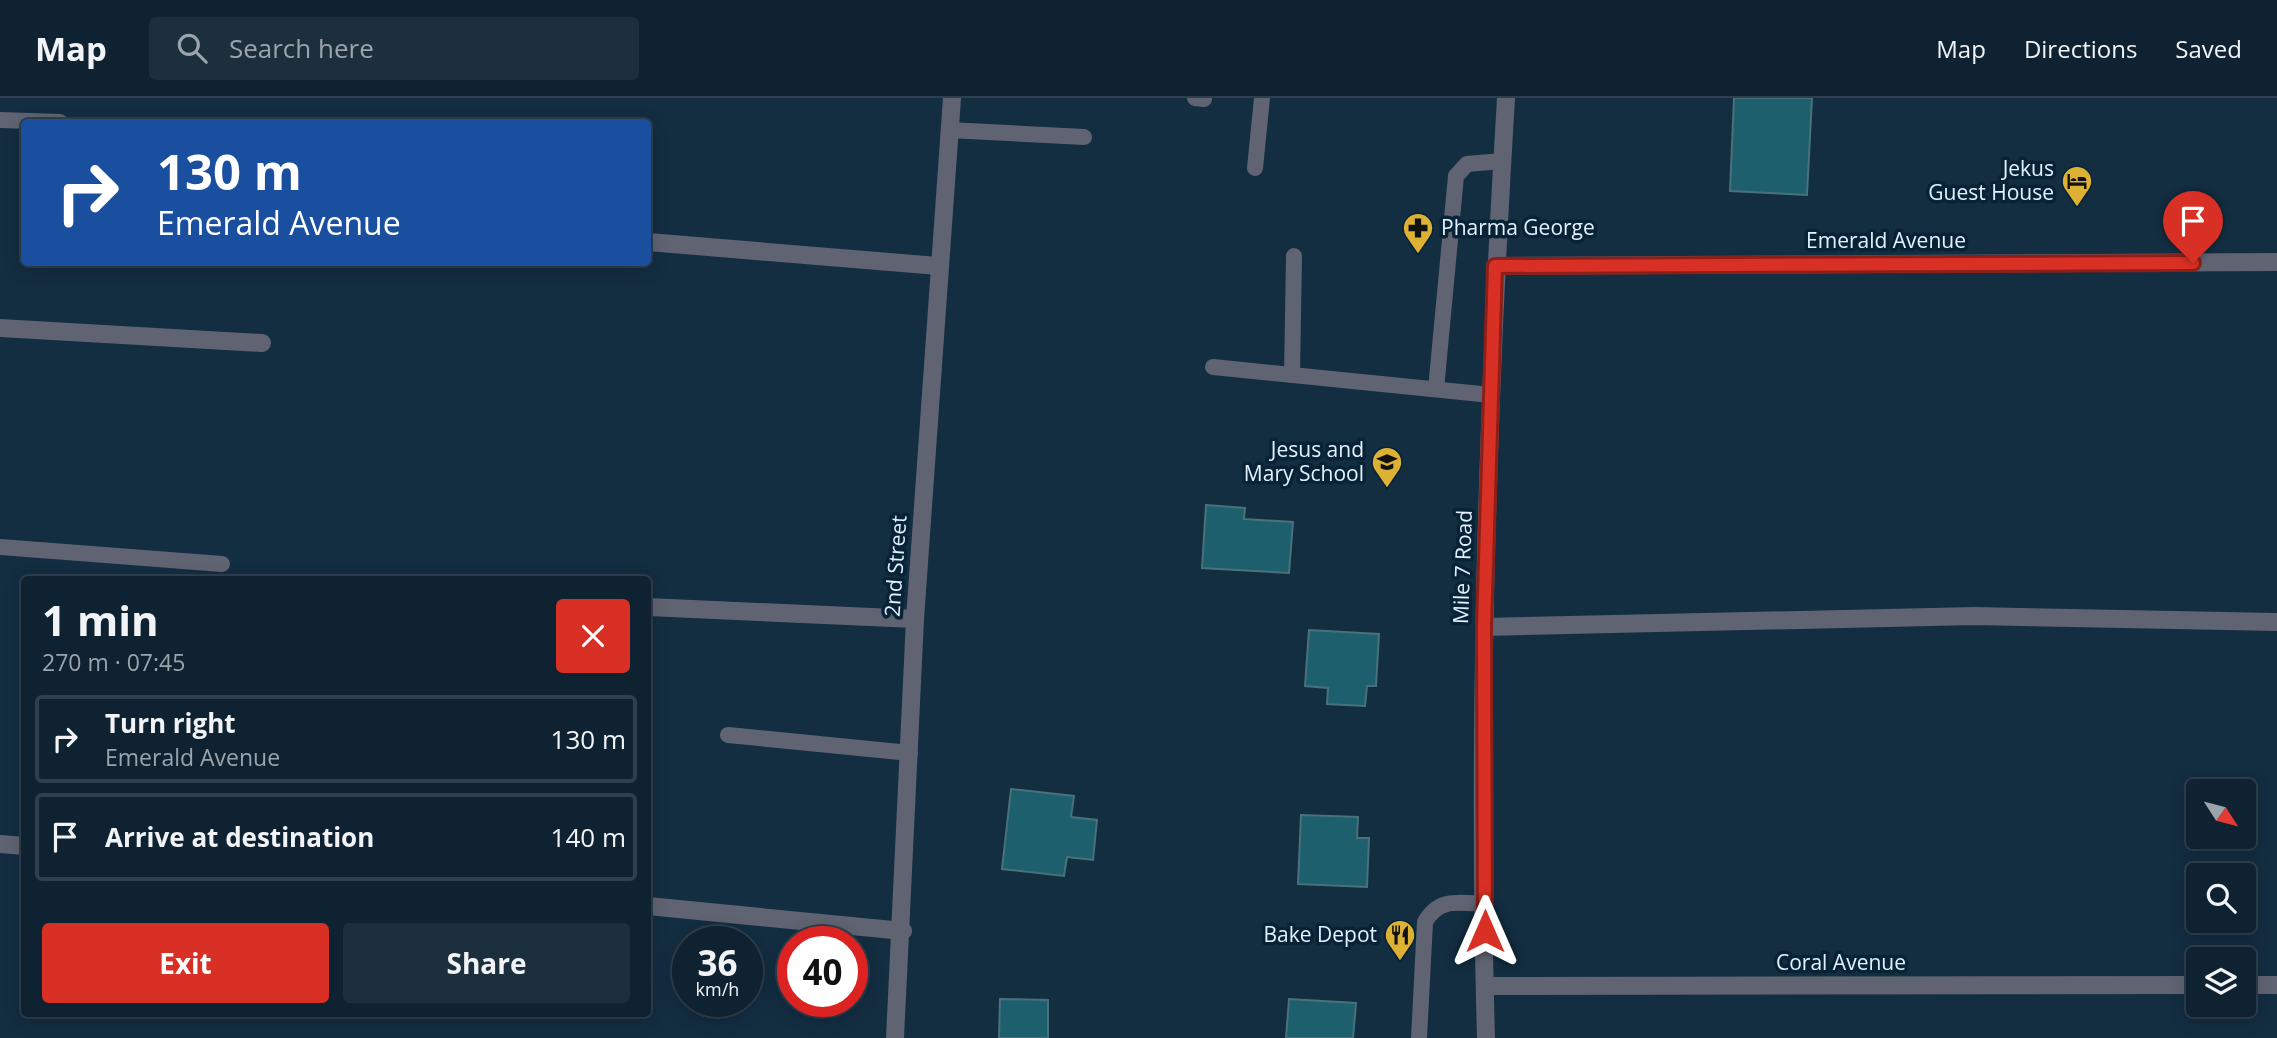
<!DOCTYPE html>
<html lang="en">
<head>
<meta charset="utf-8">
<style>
	:root { --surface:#0e2231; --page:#1c2f3d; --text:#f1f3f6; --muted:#9ba4ab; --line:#2e3f4d; --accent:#d93025 }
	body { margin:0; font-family:"Open Sans",sans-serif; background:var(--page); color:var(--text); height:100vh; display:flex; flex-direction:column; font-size:26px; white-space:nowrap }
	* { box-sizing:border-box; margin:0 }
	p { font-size:23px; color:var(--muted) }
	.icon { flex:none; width:38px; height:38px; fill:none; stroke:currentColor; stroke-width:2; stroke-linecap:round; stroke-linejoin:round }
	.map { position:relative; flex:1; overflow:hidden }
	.side { position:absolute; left:21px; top:478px; width:630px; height:441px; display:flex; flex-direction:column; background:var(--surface); border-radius:7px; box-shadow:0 4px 18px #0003,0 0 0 2px var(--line) }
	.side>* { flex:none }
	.guide { position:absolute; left:21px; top:21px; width:630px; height:147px; border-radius:7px; box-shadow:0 4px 18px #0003,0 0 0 2px var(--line); background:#1a4fa0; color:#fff; overflow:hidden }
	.needle { width:46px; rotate:126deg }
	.fabs { position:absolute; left:2186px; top:681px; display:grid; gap:14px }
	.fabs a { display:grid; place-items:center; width:70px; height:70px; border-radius:7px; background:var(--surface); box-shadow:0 4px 18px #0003,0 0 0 2px var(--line); font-size:35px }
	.speed { position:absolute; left:672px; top:828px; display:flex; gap:14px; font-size:35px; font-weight:700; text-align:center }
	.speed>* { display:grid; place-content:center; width:91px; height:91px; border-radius:50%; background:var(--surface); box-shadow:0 4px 18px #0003,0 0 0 2px var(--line); line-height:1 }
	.speed small { font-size:18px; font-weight:400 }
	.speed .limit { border:10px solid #d22; background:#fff; color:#111 }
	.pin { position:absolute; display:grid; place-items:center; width:60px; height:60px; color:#fff; margin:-72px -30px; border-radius:50% 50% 50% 0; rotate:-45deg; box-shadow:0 0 7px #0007 }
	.pin .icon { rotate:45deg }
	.me { position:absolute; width:77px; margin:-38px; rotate:0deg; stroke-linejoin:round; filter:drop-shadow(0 0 5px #0008) }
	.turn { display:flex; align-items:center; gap:24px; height:147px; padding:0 21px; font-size:32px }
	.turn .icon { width:91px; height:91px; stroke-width:2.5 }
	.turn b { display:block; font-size:49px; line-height:60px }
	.round { display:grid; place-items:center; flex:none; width:74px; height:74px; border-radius:7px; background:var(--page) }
	.head { display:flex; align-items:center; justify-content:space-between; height:119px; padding:0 21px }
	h1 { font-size:42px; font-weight:700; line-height:52px }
	.action { display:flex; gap:14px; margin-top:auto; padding:14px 21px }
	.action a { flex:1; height:80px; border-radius:7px; background:var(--accent); color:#fff; font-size:28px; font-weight:700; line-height:80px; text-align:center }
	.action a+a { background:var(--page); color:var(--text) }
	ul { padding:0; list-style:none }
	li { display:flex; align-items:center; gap:21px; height:88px; margin:0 14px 10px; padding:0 7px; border:4px solid var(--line); border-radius:7px }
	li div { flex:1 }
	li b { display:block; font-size:26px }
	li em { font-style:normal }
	header { display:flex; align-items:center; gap:42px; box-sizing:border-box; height:98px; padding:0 35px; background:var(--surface); border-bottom:2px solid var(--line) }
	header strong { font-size:33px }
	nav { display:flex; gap:38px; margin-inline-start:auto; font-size:24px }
	.search { width:490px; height:63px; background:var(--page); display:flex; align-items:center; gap:18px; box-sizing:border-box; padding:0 24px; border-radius:7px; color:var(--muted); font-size:26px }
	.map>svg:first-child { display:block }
	.building { fill:#1d5f6c; stroke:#48727b; stroke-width:2 }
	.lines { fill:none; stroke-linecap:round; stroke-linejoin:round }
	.service { stroke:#606371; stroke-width:16 }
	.minor { stroke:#606371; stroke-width:18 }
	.tertiary { stroke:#606371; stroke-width:18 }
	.route-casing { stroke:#8d1f18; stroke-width:18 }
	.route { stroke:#d93025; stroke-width:12 }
	.labels { text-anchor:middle; stroke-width:7; stroke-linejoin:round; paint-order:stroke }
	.poi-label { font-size:21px; fill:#e2f1ff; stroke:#092336; text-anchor:end }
	.street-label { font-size:21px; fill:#e2f1ff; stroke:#092336 }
</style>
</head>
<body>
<header>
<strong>Map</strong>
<div class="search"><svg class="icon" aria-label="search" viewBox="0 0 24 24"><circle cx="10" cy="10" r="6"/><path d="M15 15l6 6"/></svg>Search here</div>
<nav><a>Map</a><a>Directions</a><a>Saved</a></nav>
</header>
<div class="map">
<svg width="2277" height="940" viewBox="0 0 2277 940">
	<rect width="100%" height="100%" fill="#132d41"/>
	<g class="building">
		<path d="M1734 0H1812L1807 97 1730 93Z"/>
		<path d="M1206 407 1245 410 1244 421 1293 424 1289 475 1202 470Z"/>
		<path d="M1309 532 1379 536 1376 588H1367L1365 608 1327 606 1328 590 1305 588Z"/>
		<path d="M1011 691 1074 698 1071 719 1097 722 1093 762 1067 759 1064 778 1002 771Z"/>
		<path d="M1301 717 1358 719 1357 740H1369L1367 789 1298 786Z"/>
		<path d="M1000 901 1048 902V940H999Z"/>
		<path d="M1289 901 1356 905 1353 940H1286Z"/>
	</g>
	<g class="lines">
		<g class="service">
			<path d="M1195 0 1204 1"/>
			<path d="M0 22 60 24"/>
			<path d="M949 32 1084 39"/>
			<path d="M1255 70 1262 0"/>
			<path d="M1213 269 1491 297"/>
			<path d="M1292 277 1294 158"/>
			<path d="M1436 291 1456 78 1467 66 1502 63"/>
			<path d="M0 449 222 466"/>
			<path d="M728 637 910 655"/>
			<path d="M1419 940 1425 824C1439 799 1459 805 1485 806"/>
		</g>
		<g class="minor">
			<path d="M648 144 938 168"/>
			<path d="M1495 168 2277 164"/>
			<path d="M0 230 262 245"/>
			<path d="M648 509 915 521"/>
			<path d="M1484 529 1974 518 2277 524"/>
			<path d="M0 746 24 748"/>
			<path d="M648 808 903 833"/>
			<path d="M2244 887H2277"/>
			<path d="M1485 888 2198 887"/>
			<path d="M895 940 915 521 952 0"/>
		</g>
		<path class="tertiary" d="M1486 940C1477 627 1487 313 1506 0"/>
	</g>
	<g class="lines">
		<g class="route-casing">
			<path id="route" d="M1485 833 1484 529 1495 168 2193 165"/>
		</g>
		<use href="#route" class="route"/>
	</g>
	<defs>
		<g id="hotel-pin" transform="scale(1.575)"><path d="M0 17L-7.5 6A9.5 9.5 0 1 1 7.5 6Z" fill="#ddb133" stroke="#092336"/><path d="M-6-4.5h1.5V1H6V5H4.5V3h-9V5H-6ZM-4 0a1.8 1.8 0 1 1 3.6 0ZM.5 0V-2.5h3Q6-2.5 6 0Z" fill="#111"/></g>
		<g id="pharmacy-pin" transform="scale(1.575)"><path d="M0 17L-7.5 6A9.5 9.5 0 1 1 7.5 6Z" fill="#ddb133" stroke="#092336"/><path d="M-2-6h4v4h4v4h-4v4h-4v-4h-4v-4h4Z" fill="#111"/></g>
		<g id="school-pin" transform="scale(1.575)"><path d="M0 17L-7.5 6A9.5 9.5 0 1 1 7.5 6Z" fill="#ddb133" stroke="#092336"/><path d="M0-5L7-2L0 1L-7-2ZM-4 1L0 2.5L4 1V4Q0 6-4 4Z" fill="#111"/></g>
		<g id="restaurant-pin" transform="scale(1.575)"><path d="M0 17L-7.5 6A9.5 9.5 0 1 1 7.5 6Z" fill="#ddb133" stroke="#092336"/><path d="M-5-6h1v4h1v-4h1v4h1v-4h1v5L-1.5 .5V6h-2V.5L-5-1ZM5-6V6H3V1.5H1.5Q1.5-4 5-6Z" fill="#111"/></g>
	</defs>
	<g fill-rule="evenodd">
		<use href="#hotel-pin" x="2077" y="83"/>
		<use href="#pharmacy-pin" x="1418" y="130"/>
		<use href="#school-pin" x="1387" y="364"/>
		<use href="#restaurant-pin" x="1400" y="837"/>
	</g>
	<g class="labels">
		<g class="poi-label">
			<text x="2054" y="78">Jekus<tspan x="2054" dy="24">Guest House</tspan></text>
			<text x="1441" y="137" text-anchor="start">Pharma George</text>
			<text x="1364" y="359">Jesus and<tspan x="1364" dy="24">Mary School</tspan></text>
			<text x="1377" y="844">Bake Depot</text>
		</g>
		<g class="street-label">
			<text x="1886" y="150">Emerald Avenue</text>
			<text transform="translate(896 468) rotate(-86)" y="7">2nd Street</text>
			<text transform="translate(1463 469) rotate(-88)" y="7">Mile 7 Road</text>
			<text x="1841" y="872">Coral Avenue</text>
		</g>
	</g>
</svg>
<div class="fabs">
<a><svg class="needle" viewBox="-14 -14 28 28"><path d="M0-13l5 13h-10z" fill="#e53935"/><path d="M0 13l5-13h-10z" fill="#9ba4ab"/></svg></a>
<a><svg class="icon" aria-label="search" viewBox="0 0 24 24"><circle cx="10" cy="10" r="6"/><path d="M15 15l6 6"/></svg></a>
<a><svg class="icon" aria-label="layers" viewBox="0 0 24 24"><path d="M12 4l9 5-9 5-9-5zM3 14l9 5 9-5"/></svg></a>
</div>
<div class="speed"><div>36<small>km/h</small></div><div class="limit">40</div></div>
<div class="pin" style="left:2193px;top:165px;background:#d93025"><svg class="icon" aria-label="arrive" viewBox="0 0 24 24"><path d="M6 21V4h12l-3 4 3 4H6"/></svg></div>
<svg class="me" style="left:1485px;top:833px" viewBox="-20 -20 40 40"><path d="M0-17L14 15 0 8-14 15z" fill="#d93025" stroke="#fff" stroke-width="4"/></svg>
<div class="guide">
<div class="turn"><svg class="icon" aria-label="right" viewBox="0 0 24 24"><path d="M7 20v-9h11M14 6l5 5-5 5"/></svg><div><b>130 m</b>Emerald Avenue</div></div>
</div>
<section class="side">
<div class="head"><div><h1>1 min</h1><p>270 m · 07:45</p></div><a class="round" style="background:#d93025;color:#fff"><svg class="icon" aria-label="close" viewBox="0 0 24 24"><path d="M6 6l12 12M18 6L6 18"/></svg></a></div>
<ul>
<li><svg class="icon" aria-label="right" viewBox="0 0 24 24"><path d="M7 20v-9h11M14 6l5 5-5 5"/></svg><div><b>Turn right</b><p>Emerald Avenue</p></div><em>130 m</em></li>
<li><svg class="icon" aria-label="arrive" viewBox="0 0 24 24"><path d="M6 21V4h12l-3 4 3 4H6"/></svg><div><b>Arrive at destination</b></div><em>140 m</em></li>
</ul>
<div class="action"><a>Exit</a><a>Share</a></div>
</section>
</div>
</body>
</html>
